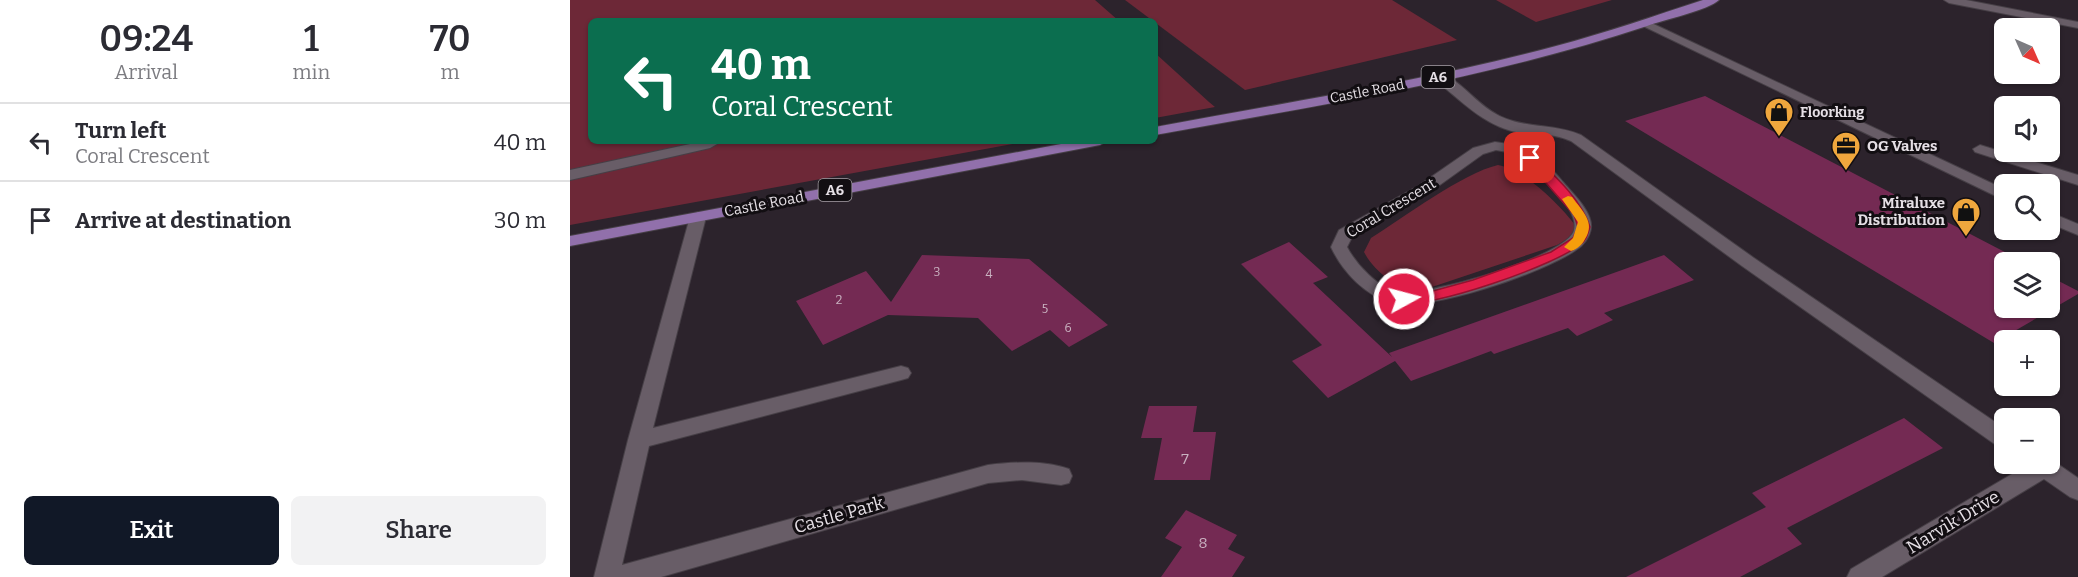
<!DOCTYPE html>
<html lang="en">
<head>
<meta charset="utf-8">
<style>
	:root { --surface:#fff; --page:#f2f2f3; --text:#2b2b33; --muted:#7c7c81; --line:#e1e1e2; --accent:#111827 }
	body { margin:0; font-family:Bitter,serif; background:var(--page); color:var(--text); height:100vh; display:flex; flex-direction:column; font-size:22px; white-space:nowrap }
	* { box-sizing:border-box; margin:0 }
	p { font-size:20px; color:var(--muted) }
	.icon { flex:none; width:33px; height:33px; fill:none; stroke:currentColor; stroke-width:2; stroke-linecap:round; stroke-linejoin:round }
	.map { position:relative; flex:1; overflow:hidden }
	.drawer { display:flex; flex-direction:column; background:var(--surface); width:570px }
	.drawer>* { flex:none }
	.hud { position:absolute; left:18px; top:18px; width:570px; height:126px; border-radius:9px; box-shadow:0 2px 4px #0004; background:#0b6e4f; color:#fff; overflow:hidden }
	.needle { width:39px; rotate:135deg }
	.buttons { position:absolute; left:1424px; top:18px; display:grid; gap:12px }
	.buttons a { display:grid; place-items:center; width:66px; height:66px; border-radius:9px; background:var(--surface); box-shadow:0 2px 4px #0004; font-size:30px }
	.pin { position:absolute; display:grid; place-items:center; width:51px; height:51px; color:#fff; margin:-26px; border-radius:12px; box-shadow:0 3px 9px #0006 }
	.me { position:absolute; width:66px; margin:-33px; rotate:83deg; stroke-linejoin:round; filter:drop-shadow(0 0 4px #0008) }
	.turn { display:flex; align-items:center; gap:21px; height:126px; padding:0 24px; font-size:27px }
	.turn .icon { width:78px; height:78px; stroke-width:2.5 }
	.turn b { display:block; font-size:42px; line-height:51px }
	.eta { display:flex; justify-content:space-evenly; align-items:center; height:102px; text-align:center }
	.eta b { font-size:36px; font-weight:600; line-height:42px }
	.button { display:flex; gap:12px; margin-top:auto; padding:12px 24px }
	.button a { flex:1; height:69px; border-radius:9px; background:var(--accent); color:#fff; font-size:24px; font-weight:600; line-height:69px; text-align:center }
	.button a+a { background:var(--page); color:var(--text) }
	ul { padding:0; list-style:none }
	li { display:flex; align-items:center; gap:18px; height:78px; padding:0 24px; border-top:2px solid var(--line) }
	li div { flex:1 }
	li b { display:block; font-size:22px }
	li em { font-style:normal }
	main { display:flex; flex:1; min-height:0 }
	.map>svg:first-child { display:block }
	.green { fill:#6d2837 }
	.building { fill:#742a53 }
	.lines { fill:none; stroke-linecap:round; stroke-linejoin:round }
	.lane-casing { stroke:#463f46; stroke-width:2 }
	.street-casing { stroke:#463f46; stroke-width:2 }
	.primary-casing { stroke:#463f46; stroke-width:2 }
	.lane { fill:#685d67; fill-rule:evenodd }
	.street { fill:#685d67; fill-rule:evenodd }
	.primary { fill:#9170ab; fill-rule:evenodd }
	.route { fill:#e11d48; stroke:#92132f; stroke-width:1.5 }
	.slow { fill:#f59e0b }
	.labels { text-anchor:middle; stroke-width:6; stroke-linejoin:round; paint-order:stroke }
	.number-label { font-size:12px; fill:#c9b2c0 }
	.shield { fill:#120e12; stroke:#a6a0a6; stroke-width:1.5 }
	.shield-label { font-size:14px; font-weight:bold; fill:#e5dfe5 }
	.far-street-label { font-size:14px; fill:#e5dfe5; stroke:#120e12 }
	.far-poi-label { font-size:14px; font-weight:bold; fill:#e5dfe5; stroke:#120e12; text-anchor:start }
	.poi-label { font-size:15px; font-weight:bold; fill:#e5dfe5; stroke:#120e12; text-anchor:start }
	.street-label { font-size:15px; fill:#e5dfe5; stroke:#120e12 }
	.near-number-label { font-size:15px; fill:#c9b2c0 }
	.near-street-label { font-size:18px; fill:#e5dfe5; stroke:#120e12 }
</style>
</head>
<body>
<main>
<section class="drawer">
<div class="eta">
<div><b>09:24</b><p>Arrival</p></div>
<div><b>1</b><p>min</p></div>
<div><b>70</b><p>m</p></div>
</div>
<ul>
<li><svg class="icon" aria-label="left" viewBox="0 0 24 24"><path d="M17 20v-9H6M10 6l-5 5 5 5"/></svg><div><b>Turn left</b><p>Coral Crescent</p></div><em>40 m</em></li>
<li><svg class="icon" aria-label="arrive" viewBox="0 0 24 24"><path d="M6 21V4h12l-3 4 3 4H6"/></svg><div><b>Arrive at destination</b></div><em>30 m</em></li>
</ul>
<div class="button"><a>Exit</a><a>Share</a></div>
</section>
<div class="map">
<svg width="1508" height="577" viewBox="0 0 1508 577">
	<rect width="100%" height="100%" fill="#2c232c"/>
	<g class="green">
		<path d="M0 0H525L549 21H21V141H459L0 225Z"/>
		<path d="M555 0H822L887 40 675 90Z"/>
		<path d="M926 0H1042L966 22Z"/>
		<path d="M585 53 639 102 645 107 585 118Z"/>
		<path d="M928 165C955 170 989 204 1005 225 1003 236 996 240 987 245L850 291C827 288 805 273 794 252L801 238C833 218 893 173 928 165Z"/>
	</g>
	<g class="building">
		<path d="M1135 96 1454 262H1434V308H1479V276L1508 291V294L1424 343 1055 121Z"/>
		<path d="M719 242 758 277 743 283 822 357 819 353 1094 255 1124 280 1034 313 1043 320 1007 336 998 328 924 354 921 351 841 381 825 361 758 398 722 361 752 345 671 264Z"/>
		<path d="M352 255 459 259 538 325 499 347 480 330 442 351 408 318 318 315 253 345 226 301 296 271 321 302Z"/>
		<path d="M579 406H627L623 432H646L640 480H584L592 438H571Z"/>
		<path d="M1334 418 1373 448 1217 528 1232 544 1170 577H1056L1196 507 1182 493Z"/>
		<path d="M616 510 667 535 658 549 675 557 662 577H591L612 547 595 538Z"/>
	</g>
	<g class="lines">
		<g class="lane-casing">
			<g id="lane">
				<path d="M1374 0H1396L1508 22V28L1379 3Z"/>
				<path d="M134 141H145L147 144 140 148 0 180V170Z"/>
			</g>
		</g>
		<g class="street-casing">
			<g id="street">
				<path d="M1075 20 1434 189V200L1071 25V21Z"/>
				<path d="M870 73C888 78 908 105 926 114 952 129 983 123 1011 135L1184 258 1434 428V448L1426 445 1172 266 1001 141C983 133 965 135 946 132 913 125 891 100 865 80L864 77 865 74Z"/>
				<path d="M925 142C955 145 975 159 993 182 1003 194 1023 212 1021 228 1020 237 1013 246 1006 250 975 272 860 312 823 303 796 297 772 271 761 247L769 230 848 186 903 148ZM926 150C950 153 967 169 981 187 990 198 1008 214 1004 230 999 256 854 297 828 292 808 288 786 264 777 247L782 237 860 192 913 154Z"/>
				<path d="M1410 145 1508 175V185L1405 152 1403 149Z"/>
				<path d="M128 212 136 217 83 428 331 366 338 368 341 373 338 378 331 380 79 446 52 565 418 465C445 462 473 460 499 469L502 476 499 483 491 485 452 480 418 483 91 577H24L58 440 120 217Z"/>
				<path d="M1479 212 1508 224V235L1479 223Z"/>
				<path d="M1479 458 1508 478V500L1500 497 1474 479 1312 577H1277L1281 569 1459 464H1479Z"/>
			</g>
		</g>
		<g class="primary-casing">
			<g id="primary">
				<path d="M1133 0H1149C1139 10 1093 20 1077 26 917 79 750 105 585 135V127C719 102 854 81 986 46 1035 33 1084 16 1133 0Z"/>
				<path d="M507 141H537L530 145 0 246V236Z"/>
			</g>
		</g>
		<use href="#lane" class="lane"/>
		<use href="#street" class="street"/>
		<use href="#primary" class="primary"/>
	</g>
	<path class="route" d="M960 155 964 156C985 176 1011 199 1020 227 1018 232 1017 240 1012 243 990 264 857 310 829 303L827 299 829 296 852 294 903 280 981 252 1003 238 1008 227 1004 215 956 160V156Z"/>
	<path class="slow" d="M998 196 1002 197C1012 211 1026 222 1015 239 1012 245 1007 249 1001 251L994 247 1003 238 1008 222 992 199Z"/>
	<defs>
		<g id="shop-pin" transform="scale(1.5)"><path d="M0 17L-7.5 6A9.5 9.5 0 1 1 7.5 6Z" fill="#efa73d" stroke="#120e12"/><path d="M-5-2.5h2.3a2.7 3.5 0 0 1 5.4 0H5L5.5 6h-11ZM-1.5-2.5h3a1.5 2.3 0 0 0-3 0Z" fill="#111"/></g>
		<g id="office-pin" transform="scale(1.5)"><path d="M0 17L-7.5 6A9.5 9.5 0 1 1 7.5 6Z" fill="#efa73d" stroke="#120e12"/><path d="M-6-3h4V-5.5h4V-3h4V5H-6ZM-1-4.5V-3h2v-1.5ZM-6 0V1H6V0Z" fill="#111"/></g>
	</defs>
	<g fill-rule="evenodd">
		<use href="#shop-pin" x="1209" y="112"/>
		<use href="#office-pin" x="1276" y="146"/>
		<use href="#shop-pin" x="1396" y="212"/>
	</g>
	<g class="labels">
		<g class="number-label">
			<text x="367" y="276">3</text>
			<text x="419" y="278">4</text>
			<text x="269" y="304">2</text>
			<text x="475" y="313">5</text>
			<text x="498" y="332">6</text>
		</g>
		<g class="shield">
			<rect x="851.5" y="66" width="33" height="22" rx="4.5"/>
			<rect x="248.5" y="179" width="33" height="22" rx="4.5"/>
		</g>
		<g class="shield-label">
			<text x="868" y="82">A6</text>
			<text x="265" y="195">A6</text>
		</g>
		<g class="far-street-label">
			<text transform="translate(797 91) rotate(-11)" y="5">Castle Road</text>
		</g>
		<g class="far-poi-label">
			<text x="1230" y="117">Floorking</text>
		</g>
		<g class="poi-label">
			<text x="1297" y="151">OG Valves</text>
			<text x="1375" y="208" text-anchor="end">Miraluxe<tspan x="1375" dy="17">Distribution</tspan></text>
		</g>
		<g class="street-label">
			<text transform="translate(194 204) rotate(-11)" y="5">Castle Road</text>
			<text transform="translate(821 208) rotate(-31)" y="5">Coral Crescent</text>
		</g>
		<g class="near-number-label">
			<text x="615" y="464">7</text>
			<text x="633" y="548">8</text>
		</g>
		<g class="near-street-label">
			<text transform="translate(269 515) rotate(-16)" y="6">Castle Park</text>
			<text transform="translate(1383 522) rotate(-31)" y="6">Narvik Drive</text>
		</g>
	</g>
</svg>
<div class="buttons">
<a><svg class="needle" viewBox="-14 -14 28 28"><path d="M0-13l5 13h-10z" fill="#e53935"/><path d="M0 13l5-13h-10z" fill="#7c7c81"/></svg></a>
<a><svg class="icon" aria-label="sound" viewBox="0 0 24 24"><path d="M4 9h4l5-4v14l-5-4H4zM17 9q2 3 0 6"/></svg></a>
<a><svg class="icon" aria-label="search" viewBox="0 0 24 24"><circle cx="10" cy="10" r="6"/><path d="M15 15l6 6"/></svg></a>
<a><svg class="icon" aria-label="layers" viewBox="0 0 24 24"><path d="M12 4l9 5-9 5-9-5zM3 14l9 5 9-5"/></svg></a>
<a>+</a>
<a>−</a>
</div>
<div class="pin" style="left:960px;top:158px;background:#d93025"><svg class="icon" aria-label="arrive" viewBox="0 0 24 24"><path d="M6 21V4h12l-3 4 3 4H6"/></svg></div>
<svg class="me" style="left:834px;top:299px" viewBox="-20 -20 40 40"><circle r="17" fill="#e11d48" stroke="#fff" stroke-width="3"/><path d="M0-11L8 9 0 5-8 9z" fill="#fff"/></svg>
<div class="hud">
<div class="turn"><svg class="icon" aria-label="left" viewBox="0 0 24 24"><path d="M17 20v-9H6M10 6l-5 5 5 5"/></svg><div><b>40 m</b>Coral Crescent</div></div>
</div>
</div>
</main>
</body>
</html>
